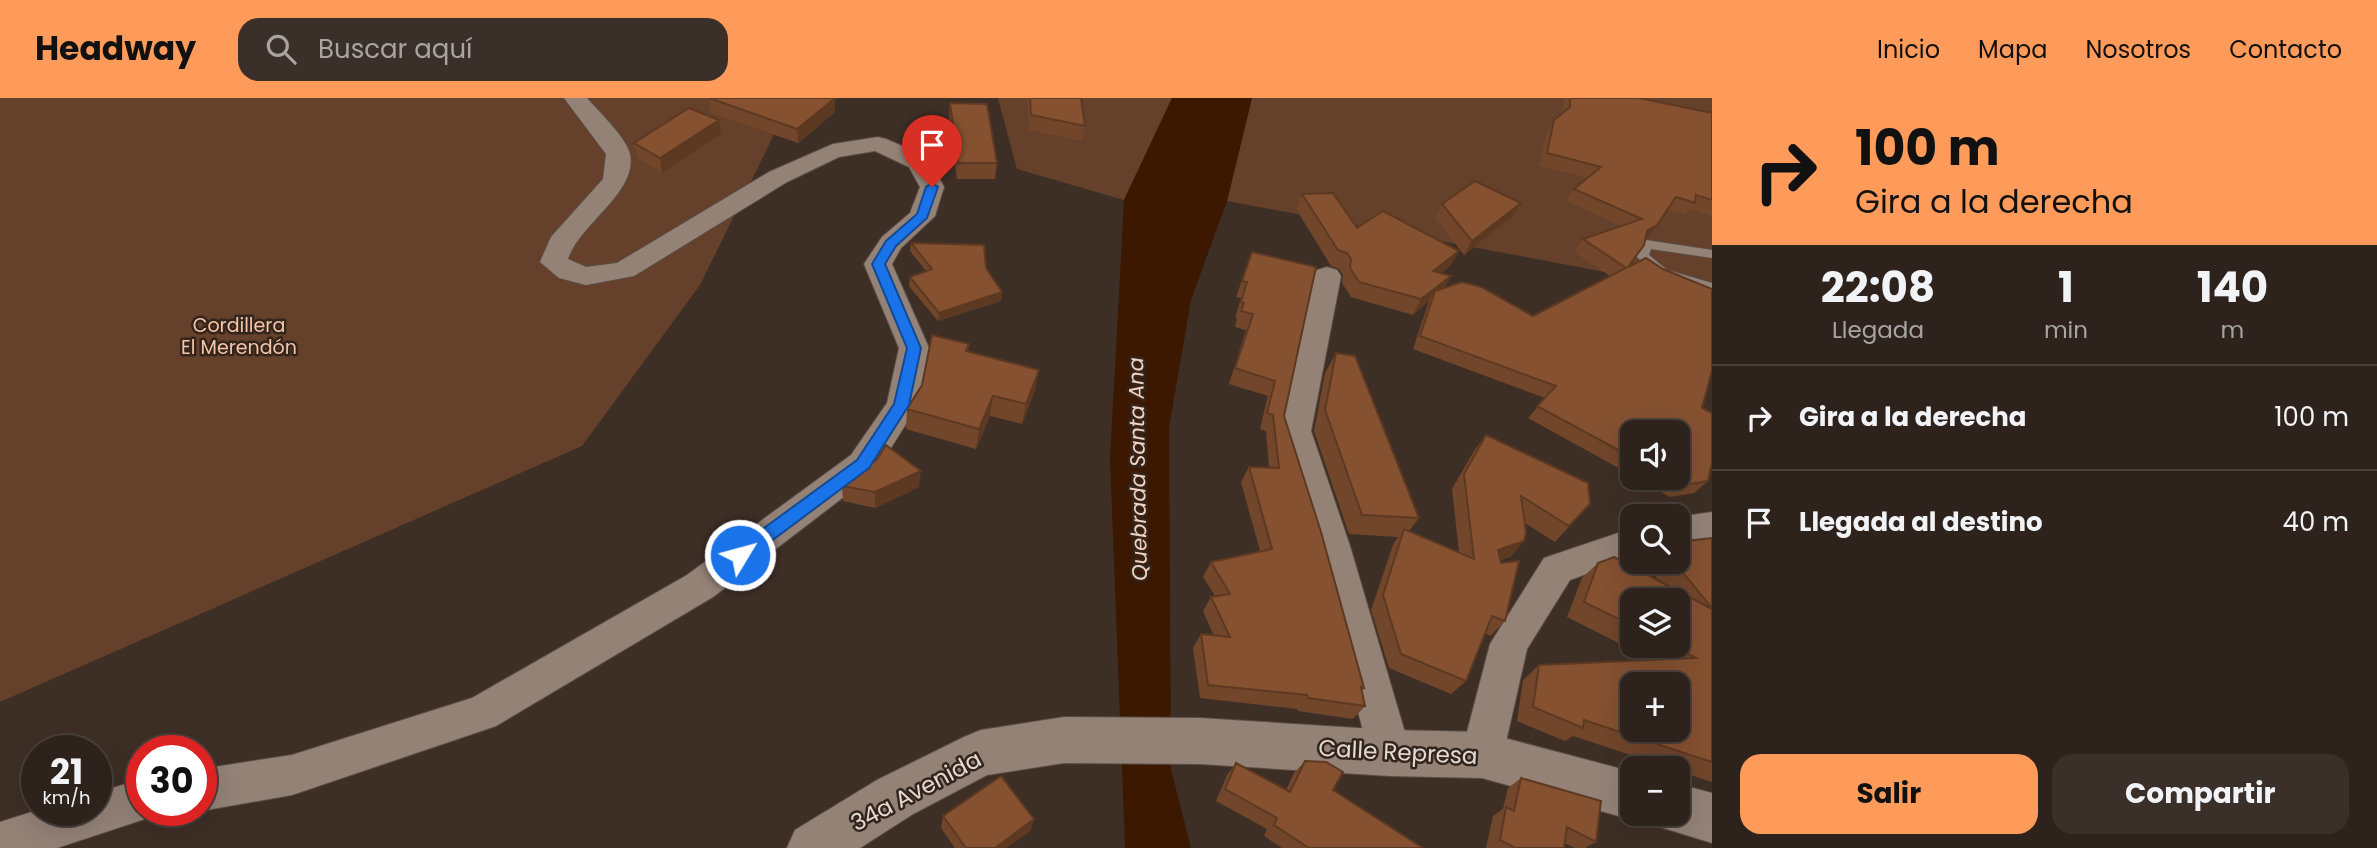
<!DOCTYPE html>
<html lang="es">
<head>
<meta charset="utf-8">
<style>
	:root { --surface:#2e231c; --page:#3a2f29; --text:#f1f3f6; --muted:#a7a4a3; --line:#49403b; --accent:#ff9b5a }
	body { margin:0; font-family:Poppins,sans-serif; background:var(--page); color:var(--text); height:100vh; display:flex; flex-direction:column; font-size:26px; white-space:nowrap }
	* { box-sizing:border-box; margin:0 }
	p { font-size:23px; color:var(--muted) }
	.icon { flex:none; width:38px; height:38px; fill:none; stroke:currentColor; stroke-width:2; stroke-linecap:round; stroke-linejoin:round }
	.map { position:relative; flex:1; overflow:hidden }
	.details { display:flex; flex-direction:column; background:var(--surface); width:665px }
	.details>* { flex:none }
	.top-card { background:#ff9b5a; color:#111; overflow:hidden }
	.tools { position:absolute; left:1620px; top:322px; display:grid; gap:14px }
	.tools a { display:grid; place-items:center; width:70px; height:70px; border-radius:14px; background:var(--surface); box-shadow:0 7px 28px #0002,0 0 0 2px var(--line); font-size:35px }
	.speed { position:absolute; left:21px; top:637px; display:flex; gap:14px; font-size:35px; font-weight:700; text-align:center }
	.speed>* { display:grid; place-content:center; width:91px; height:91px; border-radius:50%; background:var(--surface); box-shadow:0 7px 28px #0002,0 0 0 2px var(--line); line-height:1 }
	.speed small { font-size:18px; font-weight:400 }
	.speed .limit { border:10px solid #d22; background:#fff; color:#111 }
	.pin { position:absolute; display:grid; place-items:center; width:60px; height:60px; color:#fff; margin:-72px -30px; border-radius:50% 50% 50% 0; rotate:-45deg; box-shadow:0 0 7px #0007 }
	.pin .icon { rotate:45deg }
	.me { position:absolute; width:77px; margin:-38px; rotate:53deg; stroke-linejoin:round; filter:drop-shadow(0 0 5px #0008) }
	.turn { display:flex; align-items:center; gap:24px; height:147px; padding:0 28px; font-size:32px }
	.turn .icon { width:91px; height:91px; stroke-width:2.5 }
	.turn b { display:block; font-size:49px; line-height:60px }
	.eta { display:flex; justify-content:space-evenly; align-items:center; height:119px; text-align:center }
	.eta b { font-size:42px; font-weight:700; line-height:49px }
	.button { display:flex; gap:14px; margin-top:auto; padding:14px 28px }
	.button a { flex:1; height:80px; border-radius:21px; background:var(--accent); color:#111; font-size:28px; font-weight:700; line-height:80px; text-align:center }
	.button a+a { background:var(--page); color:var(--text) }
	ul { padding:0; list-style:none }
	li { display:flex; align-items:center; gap:21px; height:105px; padding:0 28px; border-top:2px solid var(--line) }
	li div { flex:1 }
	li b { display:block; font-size:26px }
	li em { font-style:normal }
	header { display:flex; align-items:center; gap:42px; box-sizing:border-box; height:98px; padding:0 35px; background:var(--accent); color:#111 }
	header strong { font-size:33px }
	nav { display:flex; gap:38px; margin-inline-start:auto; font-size:24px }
	.search { width:490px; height:63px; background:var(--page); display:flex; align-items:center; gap:18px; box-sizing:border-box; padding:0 24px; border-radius:21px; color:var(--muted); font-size:26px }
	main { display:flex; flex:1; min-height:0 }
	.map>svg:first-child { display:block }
	.green { fill:#65402a }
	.water { fill:#3c1800 }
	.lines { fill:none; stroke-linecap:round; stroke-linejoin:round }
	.service-casing { stroke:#5a4e46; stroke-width:2 }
	.minor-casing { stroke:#5a4e46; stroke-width:2 }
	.tertiary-casing { stroke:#5a4e46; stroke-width:2 }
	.service { fill:#948277; fill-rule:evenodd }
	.minor { fill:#948277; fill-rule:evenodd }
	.tertiary { fill:#948277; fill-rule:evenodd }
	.wall { fill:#72462a; fill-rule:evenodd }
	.shaded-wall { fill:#5d3922 }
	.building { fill:#855131; stroke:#5d3922; stroke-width:2; fill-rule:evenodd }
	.route { fill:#1a73e8; stroke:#114b97; stroke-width:2 }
	.labels { text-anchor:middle; stroke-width:5; stroke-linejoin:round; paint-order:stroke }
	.park-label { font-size:19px; fill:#f6c5a8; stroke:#34251c }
	.water-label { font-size:21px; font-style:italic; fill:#f4d3c0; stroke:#34251c }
	.near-street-label { font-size:23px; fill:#e4dad4; stroke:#34251c }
</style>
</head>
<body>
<header>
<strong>Headway</strong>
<div class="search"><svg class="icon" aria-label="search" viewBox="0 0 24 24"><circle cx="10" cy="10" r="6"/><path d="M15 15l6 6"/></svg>Buscar aquí</div>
<nav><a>Inicio</a><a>Mapa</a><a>Nosotros</a><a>Contacto</a></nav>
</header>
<main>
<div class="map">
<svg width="1712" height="750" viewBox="0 0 1712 750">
	<rect width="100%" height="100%" fill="#3e2f26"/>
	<g class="green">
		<path d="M0 0H792L700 187 582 348 0 604Z"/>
		<path d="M998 0H1172L1124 102 1017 71Z"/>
		<path d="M1252 0H1712V194L1227 103Z"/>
	</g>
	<path class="water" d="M1172 0H1252L1227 103 1191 202 1169 330 1171 671 1191 750H1125L1110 361 1124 102Z"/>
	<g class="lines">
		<g class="service-casing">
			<path id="service" d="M1646 142 1712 152V160L1651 151 1649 157 1667 172 1712 185V193L1657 178 1636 158 1640 146Z"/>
		</g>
		<g class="minor-casing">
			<g id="minor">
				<path d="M564 0H587C598 13 626 39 630 56 638 94 579 126 568 161L586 169 617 165 769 74 833 46 878 39 886 41 928 59 944 89 935 118 901 150 892 166 929 250 918 307 875 375 713 499 496 628 292 697 201 713 199 712 201 671 292 657 472 600 687 477 851 357 887 305 899 250 864 166 882 139 910 115 920 89 909 69 875 53 839 59 787 84 634 178 586 187 559 180 540 164 551 139 603 81 606 56Z"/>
				<path d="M1327 169 1337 172 1341 178 1311 333 1350 448 1411 655 1405 669 1390 675 1375 669 1369 655 1314 448 1279 333 1313 178 1317 172Z"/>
				<path d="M1712 414V442L1678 447V419Z"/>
				<path d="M1633 430V459L1570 482 1527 551 1503 657 1497 671 1482 677 1467 671 1461 657 1490 546 1544 460Z"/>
				<path d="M142 681V712H159L157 717 57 750H0V724L38 712H96V695Z"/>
			</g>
		</g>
		<g class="tertiary-casing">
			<g id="tertiary">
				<path d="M1064 619 1200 620 1390 632 1482 634 1633 674V716H1649L1633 722 1482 680 1390 678 1200 666 1064 665 987 677 913 716 860 750H787L795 732 877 682 964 639 981 632Z"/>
				<path d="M1678 686 1712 695V745L1660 729 1655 716H1678Z"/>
			</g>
		</g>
		<use href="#service" class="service"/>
		<use href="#minor" class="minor"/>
		<use href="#tertiary" class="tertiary"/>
	</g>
	<g class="wall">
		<path d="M709 0 835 14 798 45 711 15Z"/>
		<path d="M1027 0H1081L1085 28 1082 43 1029 32Z"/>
		<path d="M1564 0H1639L1712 15V118L1690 111 1685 117 1667 112 1647 140 1645 141 1628 169 1702 310 1708 383 1694 395 1670 399 1635 380H1678L1633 334V378L1528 320 1545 300 1413 251 1429 203 1413 217 1351 199 1342 185 1343 177 1339 171 1331 168 1296 111 1302 96 1357 130 1450 168 1441 175 1451 178 1444 190 1533 218 1610 178 1574 154 1583 141 1621 128 1566 103 1574 91 1588 80 1539 68 1547 34 1554 22 1563 14Z"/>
		<path d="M950 5 997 65 995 81H957L949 20Z"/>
		<path d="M721 36 662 75 637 60 634 45Z"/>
		<path d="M1521 105 1512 119 1464 157 1435 120 1442 106Z"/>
		<path d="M911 145 986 170 1002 194 1001 203 938 223 909 188 910 179 926 173 910 153Z"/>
		<path d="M1252 154 1284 318 1364 590 1362 593 1365 608 1353 621 1298 613 1297 611 1200 600 1193 550 1201 536 1214 538 1203 513 1211 499 1215 498 1203 479 1211 464 1260 453 1241 384 1249 369H1269L1266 333 1260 331 1268 298 1229 286 1246 232 1235 229 1237 220H1235L1241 200 1236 199Z"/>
		<path d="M969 246 968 254 1035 292 1022 326 990 318 976 351 906 331 907 311Z"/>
		<path d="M1336 255 1419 420 1409 433 1459 454 1452 391 1474 353 1486 337 1590 406 1555 444 1525 425 1524 443 1510 459 1500 462 1505 523 1490 538 1485 535 1466 583 1451 596 1389 570 1371 512 1393 447 1398 439 1349 436 1314 333 1325 275Z"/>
		<path d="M842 388 919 389 875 410 843 403Z"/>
		<path d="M1712 440V684L1678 673V670H1670L1573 638 1565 643 1517 623 1523 582 1539 567 1652 562 1567 519 1582 480 1598 465 1659 483 1644 464H1678ZM1633 502 1678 548H1633Z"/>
		<path d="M1305 663 1333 692 1423 750H1282L1264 738 1267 731 1216 703 1227 677 1236 665 1286 692 1294 675Z"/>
		<path d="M1521 680 1596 744 1585 750H1575L1564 745V750H1486L1493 718 1503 711 1508 690Z"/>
		<path d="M943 718 1034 721 1030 733 1006 750H955L941 730Z"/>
	</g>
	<g class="shaded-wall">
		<path d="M835 0V14L798 45 797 31Z"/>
		<path d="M719 22 721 36 662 75 660 60Z"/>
		<path d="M1521 105 1512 119 1464 157 1472 143Z"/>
		<path d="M1657 127 1647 140 1638 145 1647 133Z"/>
		<path d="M1459 153 1450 168 1425 188 1433 173Z"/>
		<path d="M1451 178 1442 193H1435L1429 203 1413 217 1421 201Z"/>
		<path d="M1002 194 1001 203 938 223 939 215Z"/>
		<path d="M1039 272 1035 292 1022 326 1026 306Z"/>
		<path d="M993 298 990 318 976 351 979 331Z"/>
		<path d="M921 373 919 389 875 410V394Z"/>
		<path d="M1524 443 1510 459 1484 467 1498 452Z"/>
		<path d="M1034 721 1030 733 1006 750H995Z"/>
	</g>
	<g class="building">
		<path d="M709 0H835L797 31Z"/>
		<path d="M1030 0H1081L1085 28 1031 17Z"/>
		<path d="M1570 0H1639L1712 15V102L1696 97 1695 105 1676 99 1657 127 1647 133 1644 147 1628 169 1646 160 1663 171 1712 191V272L1702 310 1712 315V364L1708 383 1683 387 1670 380H1678V334H1633V360L1537 308 1556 288 1420 238 1435 193 1462 184 1481 189 1533 218 1626 170 1583 141 1642 121 1574 91 1601 69 1547 55 1554 22 1570 9Z"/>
		<path d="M950 5 987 6 997 65H958Z"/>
		<path d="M689 10 719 22 660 60 634 45Z"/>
		<path d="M1475 83 1521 105 1472 143 1442 106Z"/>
		<path d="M1333 95 1357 130 1383 113 1459 153 1433 173 1451 178 1421 201 1359 184 1350 170 1351 161 1347 155 1338 152 1302 96Z"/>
		<path d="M911 145 984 147 986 170 1002 194 939 215 910 179 932 171Z"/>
		<path d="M1252 154 1316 169 1284 318 1321 434 1364 590 1361 589 1365 608 1308 600 1307 597 1208 587 1201 536 1230 539 1211 499 1230 496 1211 464 1272 451 1249 369 1279 370 1273 317 1267 315 1275 283 1235 270 1253 216 1241 213 1244 205 1241 204 1247 184 1242 183Z"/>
		<path d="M932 237 969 246 966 253 1039 272 1026 306 993 298 979 331 907 311 922 287Z"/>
		<path d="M1336 255 1355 258 1419 420 1362 417 1325 312Z"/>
		<path d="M1486 337 1588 385 1590 406 1569 428 1521 398 1526 434 1524 443 1498 452 1501 465 1519 463 1505 523 1492 518 1466 583 1401 556 1383 497 1404 431 1474 461 1464 376Z"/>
		<path d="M886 347 921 373 875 394 842 388 877 361Z"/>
		<path d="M1712 440V510L1674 464H1678V444Z"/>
		<path d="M1614 459 1712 511V664L1584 622 1583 630 1533 609 1539 567 1696 560 1672 548H1678V502H1633V528L1584 504 1598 465ZM1633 586H1678V632H1633Z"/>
		<path d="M1305 663 1326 664 1343 674 1333 692 1423 750H1309L1274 727 1277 720 1225 691 1236 665 1290 694Z"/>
		<path d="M1001 678 1034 721 995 750H966L943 718Z"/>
		<path d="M1521 680 1601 703 1596 744 1567 729 1564 750H1515L1500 742 1506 709 1514 713Z"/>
	</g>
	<path class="route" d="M932 85 938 89 927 120 896 148 885 166 921 250 909 307 869 370 746 462H734L732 457 734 452 857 362 894 306 907 250 872 166 886 143 917 116 926 89Z"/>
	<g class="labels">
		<g class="park-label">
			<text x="239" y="234">Cordillera<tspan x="239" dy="22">El Merendón</tspan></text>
		</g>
		<g class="water-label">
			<text transform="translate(1138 371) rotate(-91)" y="7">Quebrada Santa Ana</text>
		</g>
		<g class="near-street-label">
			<text transform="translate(1398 654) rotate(3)" y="8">Calle Represa</text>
			<text transform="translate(916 693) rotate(-28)" y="8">34a Avenida</text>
		</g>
	</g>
</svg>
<div class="tools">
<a><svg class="icon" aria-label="sound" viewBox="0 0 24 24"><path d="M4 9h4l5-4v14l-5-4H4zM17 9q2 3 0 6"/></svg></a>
<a><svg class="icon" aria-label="search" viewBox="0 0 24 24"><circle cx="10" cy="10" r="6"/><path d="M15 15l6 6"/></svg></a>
<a><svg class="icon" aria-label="layers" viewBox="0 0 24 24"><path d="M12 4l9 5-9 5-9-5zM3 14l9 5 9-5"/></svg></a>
<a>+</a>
<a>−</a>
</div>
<div class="speed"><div>21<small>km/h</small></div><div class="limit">30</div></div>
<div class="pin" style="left:932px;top:89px;background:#d93025"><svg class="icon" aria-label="arrive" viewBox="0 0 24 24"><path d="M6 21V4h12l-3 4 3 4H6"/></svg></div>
<svg class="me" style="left:740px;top:457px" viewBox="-20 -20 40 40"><circle r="17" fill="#1a73e8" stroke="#fff" stroke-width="3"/><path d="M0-11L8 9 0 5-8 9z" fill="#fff"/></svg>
</div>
<section class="details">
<div class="top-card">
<div class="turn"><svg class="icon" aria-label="right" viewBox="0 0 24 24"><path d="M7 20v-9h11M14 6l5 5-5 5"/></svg><div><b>100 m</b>Gira a la derecha</div></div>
</div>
<div class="eta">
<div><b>22:08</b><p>Llegada</p></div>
<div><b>1</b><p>min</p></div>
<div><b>140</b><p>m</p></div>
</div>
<ul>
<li><svg class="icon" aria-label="right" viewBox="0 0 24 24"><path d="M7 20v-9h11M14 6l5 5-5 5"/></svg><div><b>Gira a la derecha</b></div><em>100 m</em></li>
<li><svg class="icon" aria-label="arrive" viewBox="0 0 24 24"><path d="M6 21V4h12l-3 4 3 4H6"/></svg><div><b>Llegada al destino</b></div><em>40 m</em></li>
</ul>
<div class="button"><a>Salir</a><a>Compartir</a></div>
</section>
</main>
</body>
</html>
